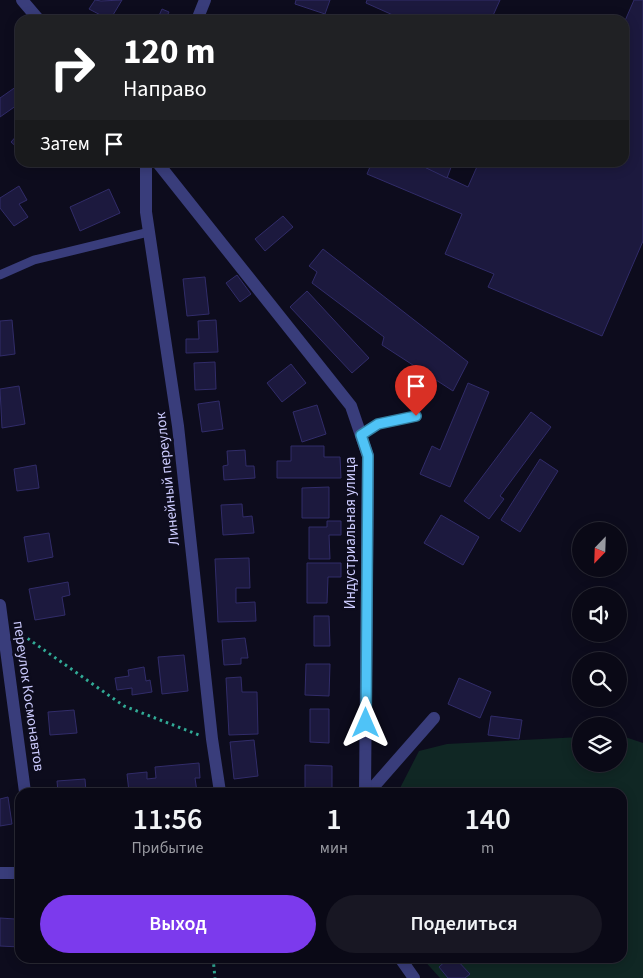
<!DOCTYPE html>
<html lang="ru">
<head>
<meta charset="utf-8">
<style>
	:root { --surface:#0a0916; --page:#181723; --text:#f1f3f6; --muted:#999aa1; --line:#2a2a35; --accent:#7c3aed }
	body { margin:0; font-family:"Source Sans 3",sans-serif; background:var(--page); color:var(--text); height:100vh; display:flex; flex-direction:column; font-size:19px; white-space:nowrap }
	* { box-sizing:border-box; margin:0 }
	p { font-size:16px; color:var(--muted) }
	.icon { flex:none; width:28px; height:28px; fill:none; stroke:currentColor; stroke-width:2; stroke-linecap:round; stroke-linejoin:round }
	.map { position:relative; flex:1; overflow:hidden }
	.sheet { position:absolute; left:15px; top:788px; width:612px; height:175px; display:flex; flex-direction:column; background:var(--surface); border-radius:15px; box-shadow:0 2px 12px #0003,0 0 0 1px var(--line) }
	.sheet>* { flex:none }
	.guide { position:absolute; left:15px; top:15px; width:614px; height:152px; border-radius:15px; box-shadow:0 2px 12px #0003,0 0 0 1px var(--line); background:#202124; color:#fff; overflow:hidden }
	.needle { width:32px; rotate:203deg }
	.fabs { position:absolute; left:572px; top:522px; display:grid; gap:10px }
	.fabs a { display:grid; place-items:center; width:55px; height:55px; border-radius:50%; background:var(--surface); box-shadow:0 2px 12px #0003,0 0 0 1px var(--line); font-size:25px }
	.pin { position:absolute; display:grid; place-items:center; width:42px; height:42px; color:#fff; margin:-51px -21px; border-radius:50% 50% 50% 0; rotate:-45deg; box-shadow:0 0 5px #0007 }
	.pin .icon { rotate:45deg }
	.me { position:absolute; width:55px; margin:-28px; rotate:0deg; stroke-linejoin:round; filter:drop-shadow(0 0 4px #0008) }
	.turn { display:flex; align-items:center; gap:18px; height:105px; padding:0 25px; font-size:22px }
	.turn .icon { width:65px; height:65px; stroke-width:2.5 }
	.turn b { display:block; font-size:35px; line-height:42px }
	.then { display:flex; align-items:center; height:48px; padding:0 25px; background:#0003; gap:10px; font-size:19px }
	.eta { display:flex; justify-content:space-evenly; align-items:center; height:85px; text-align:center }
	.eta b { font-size:30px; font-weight:600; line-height:35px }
	.primary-button { display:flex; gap:10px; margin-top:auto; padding:10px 25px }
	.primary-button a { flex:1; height:58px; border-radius:30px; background:var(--accent); color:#fff; font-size:20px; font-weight:600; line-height:58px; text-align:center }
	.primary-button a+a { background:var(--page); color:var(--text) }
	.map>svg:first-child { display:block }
	.green { fill:#102724 }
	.building { fill:#1c193e; stroke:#312c69 }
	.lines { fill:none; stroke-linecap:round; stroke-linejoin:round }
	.path { stroke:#31ab96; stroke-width:3; stroke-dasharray:2.5 4; stroke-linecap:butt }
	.service { stroke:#393d7b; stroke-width:9 }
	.minor { stroke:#393d7b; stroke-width:12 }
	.tertiary { stroke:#393d7b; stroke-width:12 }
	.route-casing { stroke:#337fa1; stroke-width:12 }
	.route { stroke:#4fc3f7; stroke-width:9 }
	.labels { text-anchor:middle; stroke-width:5; stroke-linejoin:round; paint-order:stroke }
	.street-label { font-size:15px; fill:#cbcafd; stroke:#0d0c1d }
</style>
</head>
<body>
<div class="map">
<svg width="643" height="978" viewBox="0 0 643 978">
	<rect width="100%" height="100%" fill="#0d0c1d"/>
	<path class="green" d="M619 735 643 743V978H440L422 958H622V792H398L419 751 447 744 581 737V764H619Z"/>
	<g class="building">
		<path d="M95 0 101 1 122 0 110 20 89 9Z"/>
		<path d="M296 0H330L325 14 295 4Z"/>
		<path d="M367 0H500L491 20H404L366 3Z"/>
		<path d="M634 0H643V241L602 336 488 287 494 274 445 254 462 214 367 174 372 162H414L468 187 479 162H624V23Z"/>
		<path d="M162 9 169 12 165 20H157Z"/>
		<path d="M20 84V103L0 117V98Z"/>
		<path d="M20 115V126L15 121Z"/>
		<path d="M20 132V150L11 142Z"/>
		<path d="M414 162H453L447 178Z"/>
		<path d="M19 186 27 200 19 204 28 217 14 226 0 208V198Z"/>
		<path d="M109 189 120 213 80 231 70 207Z"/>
		<path d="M283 216 293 227 265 251 255 239Z"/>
		<path d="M323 249 468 362 453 391 382 345 384 337 312 283 317 272 309 266Z"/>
		<path d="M237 275 251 294 240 302 226 283Z"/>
		<path d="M205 277 209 314 187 316 183 279Z"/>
		<path d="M307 291 369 358 352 373 290 307Z"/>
		<path d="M12 320 15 354 0 356V321Z"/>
		<path d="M216 320 218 352 186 353V339H199L198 321Z"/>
		<path d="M215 362 216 389 195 390 194 363Z"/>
		<path d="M291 364 306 383 282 402 267 383Z"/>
		<path d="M468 383 489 392 450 487 420 474 432 446 440 450Z"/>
		<path d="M19 386 25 424 2 428 0 389Z"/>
		<path d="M219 401 223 429 202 432 198 404Z"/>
		<path d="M317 405 326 434 302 442 293 412Z"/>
		<path d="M531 412 551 427 500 496 504 499 489 519 464 501Z"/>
		<path d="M291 446H324V457H340L341 478H277V461H291Z"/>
		<path d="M245 450 246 466H254L255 478 224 480 223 466 228 465 227 451Z"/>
		<path d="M540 459 558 471 520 532 501 520Z"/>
		<path d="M36 465 39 488 17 491 14 469Z"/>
		<path d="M329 487V518H302V488Z"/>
		<path d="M242 504 243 517 252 516 254 533 223 535 221 505Z"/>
		<path d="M441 515 479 537 463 565 424 543Z"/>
		<path d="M327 521H341V535H329L330 559H309V527H327Z"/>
		<path d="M49 533 53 557 28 562 24 537Z"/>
		<path d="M249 558 250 588H236V603L255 602 256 621 218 622 215 559Z"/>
		<path d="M307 563H341V577H328L327 603H307Z"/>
		<path d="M68 582 70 595 62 597 65 615 35 620 29 589Z"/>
		<path d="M314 616H329L330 646H314Z"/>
		<path d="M245 638 248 658H241V664L224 665 222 640Z"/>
		<path d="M184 655 188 691 162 694 158 657Z"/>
		<path d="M306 664H330L329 696 305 695Z"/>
		<path d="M144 667 146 681 150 680 152 692 132 695V688L117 690 115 678 129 676 128 670Z"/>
		<path d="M241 677 242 692H257L258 734 229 735 226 678Z"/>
		<path d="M459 678 491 692 480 718 448 704Z"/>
		<path d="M310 709H329V743L310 742Z"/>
		<path d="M74 710 77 733 50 735 48 712Z"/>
		<path d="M491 716 522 720 519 739 488 735Z"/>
		<path d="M254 740 258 776 234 779 230 742Z"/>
		<path d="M199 763 200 778H195L197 792H129L127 774 147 772V779L156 778 155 767Z"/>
		<path d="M305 765 332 766V792H305Z"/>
		<path d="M85 779 86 792H58L57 781Z"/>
		<path d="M8 797 12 824 0 826V799Z"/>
		<path d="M15 916H20V947L0 946V918L15 919Z"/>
		<path d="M449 958H455L470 974 465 978H448L439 967Z"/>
	</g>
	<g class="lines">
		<g class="path">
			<path d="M17 631 124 706 199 735"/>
			<path d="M213 958 215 978"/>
		</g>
		<g class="service">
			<path d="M0 275 34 260 149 232"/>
			<path d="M361 435 378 424 416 416"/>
		</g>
		<g class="minor">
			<path d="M197 20 205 0"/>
			<path d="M146 162V212L178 426 212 739 220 792"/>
			<path d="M0 605 25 792"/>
			<path d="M369 792 434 718"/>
			<path d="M0 873H20"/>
		</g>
		<g class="tertiary">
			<path d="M22 0 39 20"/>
			<path d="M157 162 351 406 368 456 365 792"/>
			<path d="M400 958 414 978"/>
		</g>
	</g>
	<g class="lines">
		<g class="route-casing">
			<path id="route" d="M366 723 368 456 361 435 378 424 416 416"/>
		</g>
		<use href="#route" class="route"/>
	</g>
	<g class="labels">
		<g class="street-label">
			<text transform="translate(167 479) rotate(-96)" y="5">Линейный переулок</text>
			<text transform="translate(350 533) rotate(-90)" y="5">Индустриальная улица</text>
			<text transform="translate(29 696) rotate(82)" y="5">переулок Космонавтов</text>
		</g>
	</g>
</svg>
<div class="fabs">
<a><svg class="needle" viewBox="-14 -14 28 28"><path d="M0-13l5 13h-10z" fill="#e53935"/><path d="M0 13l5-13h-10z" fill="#999aa1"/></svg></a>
<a><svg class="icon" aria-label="sound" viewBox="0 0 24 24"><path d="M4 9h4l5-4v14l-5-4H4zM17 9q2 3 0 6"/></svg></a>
<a><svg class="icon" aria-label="search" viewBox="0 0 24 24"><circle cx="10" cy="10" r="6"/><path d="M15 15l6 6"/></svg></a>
<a><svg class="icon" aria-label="layers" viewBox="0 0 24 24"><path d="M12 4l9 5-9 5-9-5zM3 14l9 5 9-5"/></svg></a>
</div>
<div class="pin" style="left:416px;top:416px;background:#d93025"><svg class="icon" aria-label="arrive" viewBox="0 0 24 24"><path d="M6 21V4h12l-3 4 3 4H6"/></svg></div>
<svg class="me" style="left:366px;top:723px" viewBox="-20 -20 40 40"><path d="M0-17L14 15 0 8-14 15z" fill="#4fc3f7" stroke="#fff" stroke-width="4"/></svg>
<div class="guide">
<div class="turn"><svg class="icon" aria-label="right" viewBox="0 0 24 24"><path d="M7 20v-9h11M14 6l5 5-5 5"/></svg><div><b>120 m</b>Направо</div></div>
<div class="then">Затем<svg class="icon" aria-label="arrive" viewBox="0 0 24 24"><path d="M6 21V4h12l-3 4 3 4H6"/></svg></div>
</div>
<section class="sheet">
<div class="eta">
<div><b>11:56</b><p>Прибытие</p></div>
<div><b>1</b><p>мин</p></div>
<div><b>140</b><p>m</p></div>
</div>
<div class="primary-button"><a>Выход</a><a>Поделиться</a></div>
</section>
</div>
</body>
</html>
